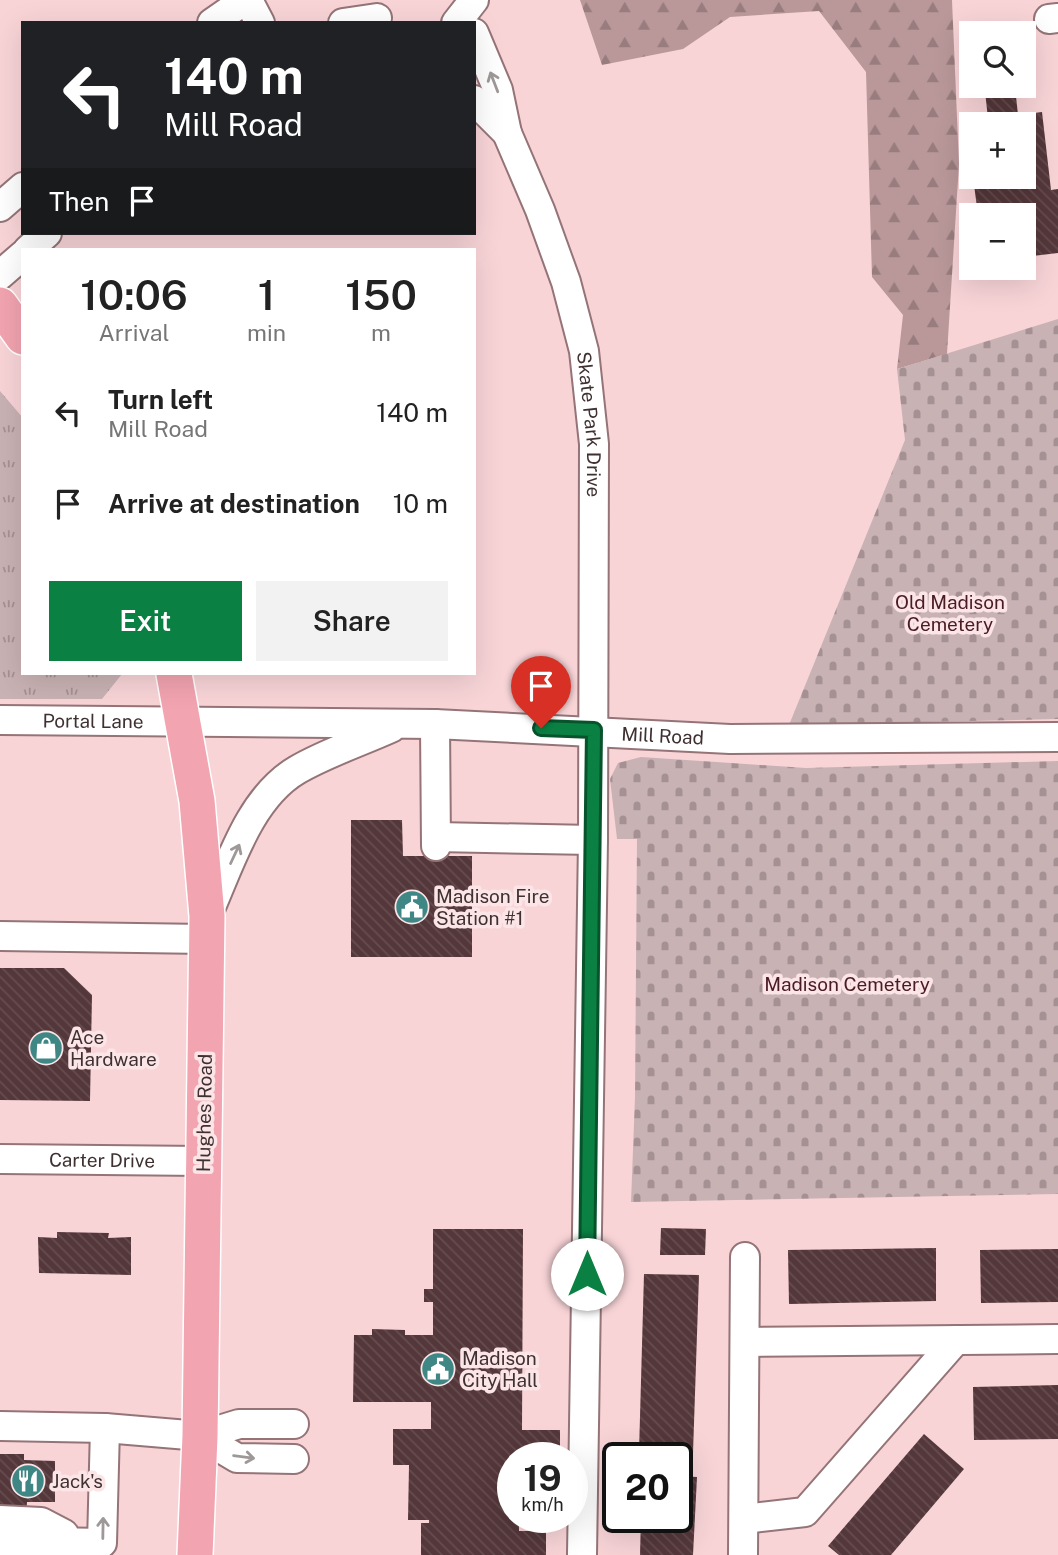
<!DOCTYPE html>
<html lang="en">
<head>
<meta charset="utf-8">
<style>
	:root { --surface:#fff; --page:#f2f2f2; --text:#222; --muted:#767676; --accent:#0b8043 }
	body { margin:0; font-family:"Public Sans",sans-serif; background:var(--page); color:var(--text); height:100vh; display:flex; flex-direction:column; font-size:26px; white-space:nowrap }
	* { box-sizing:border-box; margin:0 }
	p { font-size:23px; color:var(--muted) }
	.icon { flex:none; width:38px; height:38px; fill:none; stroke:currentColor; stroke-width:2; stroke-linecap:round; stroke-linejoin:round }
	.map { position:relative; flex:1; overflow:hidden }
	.drawer { position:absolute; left:21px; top:248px; width:455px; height:427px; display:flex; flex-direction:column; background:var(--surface); border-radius:0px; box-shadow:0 7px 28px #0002 }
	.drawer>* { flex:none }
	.hud { position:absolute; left:21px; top:21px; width:455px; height:214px; border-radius:0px; box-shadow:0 7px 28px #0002; background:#202124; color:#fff; overflow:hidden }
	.tools { position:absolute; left:959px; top:21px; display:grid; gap:14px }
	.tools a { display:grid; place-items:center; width:77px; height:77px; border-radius:0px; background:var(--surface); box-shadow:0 7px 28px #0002; font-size:35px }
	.speed { position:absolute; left:497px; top:1442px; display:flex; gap:14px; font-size:35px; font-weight:700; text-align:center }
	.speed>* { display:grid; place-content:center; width:91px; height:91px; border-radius:50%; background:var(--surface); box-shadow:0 7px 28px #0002; line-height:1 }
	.speed small { font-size:18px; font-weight:400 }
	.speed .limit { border:4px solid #111; border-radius:10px; background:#fff; color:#111 }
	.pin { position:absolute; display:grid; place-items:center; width:60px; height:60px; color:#fff; margin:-72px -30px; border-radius:50% 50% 50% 0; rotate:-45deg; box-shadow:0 0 7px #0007 }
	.pin .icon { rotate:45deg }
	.me { position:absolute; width:77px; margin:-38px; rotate:0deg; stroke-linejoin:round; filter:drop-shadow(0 0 5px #0008) }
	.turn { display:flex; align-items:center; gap:24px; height:147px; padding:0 28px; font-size:32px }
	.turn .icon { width:91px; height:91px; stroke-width:2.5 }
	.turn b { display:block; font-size:49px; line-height:60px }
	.then { display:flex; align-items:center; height:66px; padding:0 28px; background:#0003; gap:14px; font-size:26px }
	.eta { display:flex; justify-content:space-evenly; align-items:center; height:119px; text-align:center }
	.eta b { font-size:42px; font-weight:600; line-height:49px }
	.primary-button { display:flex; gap:14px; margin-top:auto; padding:14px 28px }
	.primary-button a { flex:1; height:80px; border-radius:0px; background:var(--accent); color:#fff; font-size:28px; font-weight:600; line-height:80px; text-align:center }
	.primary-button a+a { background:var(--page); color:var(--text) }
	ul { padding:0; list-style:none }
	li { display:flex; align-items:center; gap:21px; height:91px; padding:0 28px }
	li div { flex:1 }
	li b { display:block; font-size:26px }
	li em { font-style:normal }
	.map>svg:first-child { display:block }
	.grass { fill:url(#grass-tufts) }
	.forest { fill:url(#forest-firs) }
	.cemetery { fill:url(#cemetery-stones) }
	.building { fill:url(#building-back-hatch) }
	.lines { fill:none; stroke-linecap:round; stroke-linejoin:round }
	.minor-casing { stroke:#947477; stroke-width:32 }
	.major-casing { stroke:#fff; stroke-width:38 }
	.minor { stroke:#fff; stroke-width:28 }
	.major { stroke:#f2a4b0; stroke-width:35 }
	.oneway { stroke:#9f9898 }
	.route-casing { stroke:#07532c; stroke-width:18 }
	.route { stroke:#0b8043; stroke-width:12 }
	.labels { text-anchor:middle; stroke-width:7; stroke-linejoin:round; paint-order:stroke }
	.street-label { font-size:19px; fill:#3f3132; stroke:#fbe5e7 }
	.park-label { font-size:19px; fill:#491b22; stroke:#fbe5e7 }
	.poi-label { font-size:19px; fill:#3f3132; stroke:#fbe5e7; text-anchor:start }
</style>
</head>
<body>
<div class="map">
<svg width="1058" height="1555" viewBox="0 0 1058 1555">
	<defs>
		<pattern id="grass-tufts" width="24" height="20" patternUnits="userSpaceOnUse" patternTransform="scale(1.75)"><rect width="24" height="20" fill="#c9b2b4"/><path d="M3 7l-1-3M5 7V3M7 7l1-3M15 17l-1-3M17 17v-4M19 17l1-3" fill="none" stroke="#a59193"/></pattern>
		<pattern id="forest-firs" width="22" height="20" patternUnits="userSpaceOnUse" patternTransform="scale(1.75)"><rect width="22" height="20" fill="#ba989a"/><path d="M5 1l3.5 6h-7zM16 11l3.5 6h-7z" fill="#997d7e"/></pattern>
		<pattern id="cemetery-stones" width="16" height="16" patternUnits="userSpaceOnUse" patternTransform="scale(1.75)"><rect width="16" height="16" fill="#c9b2b4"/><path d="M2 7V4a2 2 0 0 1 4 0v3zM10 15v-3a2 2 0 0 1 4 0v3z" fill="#a59193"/></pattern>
		<pattern id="building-back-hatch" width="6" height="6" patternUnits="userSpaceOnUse" patternTransform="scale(1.75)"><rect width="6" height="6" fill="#54373a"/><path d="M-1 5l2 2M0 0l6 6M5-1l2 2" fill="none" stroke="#654c4e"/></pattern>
	</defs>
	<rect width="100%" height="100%" fill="#f8d4d7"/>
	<path class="grass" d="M0 391 23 418V674H122L102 699H0Z"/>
	<path class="forest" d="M580 0H952L959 164 947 354 897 369 903 315 872 277 866 72 819 11 730 17 683 49 602 65Z"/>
	<g class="cemetery">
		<path d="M1058 319V719L789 725 905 440 897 369Z"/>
		<path d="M641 757 806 768 1058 761V1194L631 1202 635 1097 637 839H617L610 779 618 763Z"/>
	</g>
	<g class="building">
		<path d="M1015 87 1018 115 1042 112 1051 190 1058 189V253L1024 257V215H978L973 177H1024V124H971L970 150 966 122 988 119 985 91Z"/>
		<path d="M351 820H402L403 856H472V957H351Z"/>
		<path d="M0 968H64L92 995 90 1101 0 1100Z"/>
		<path d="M661 1228 706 1229 705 1255H660Z"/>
		<path d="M433 1229H523L522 1430H560V1458H513V1517H560V1521H519V1531H546V1555H421V1523H429V1520H408L409 1465H393V1429H431V1402H353L354 1335H372V1329L405 1330V1335H433V1302H424V1289H433Z"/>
		<path d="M57 1232 109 1233 108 1238 131 1237V1275L39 1273 38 1237 57 1238Z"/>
		<path d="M936 1248V1301L789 1304 788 1250Z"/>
		<path d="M1058 1249V1302L981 1303 980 1250Z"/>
		<path d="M644 1274 699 1275 693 1453 639 1452Z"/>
		<path d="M1058 1385V1439L974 1440 973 1387Z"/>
		<path d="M924 1434 964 1469 891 1555H839L828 1546Z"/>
		<path d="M0 1454H24V1460L55 1461V1502H27L26 1516 0 1515Z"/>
		<path d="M677 1476 697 1477 693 1555H640L641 1517H677Z"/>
	</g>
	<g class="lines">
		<g class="minor-casing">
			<g id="minor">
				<path d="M248 0 260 23"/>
				<path d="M1049 19 1058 18"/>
				<path d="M212 23 245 0"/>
				<path d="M343 23 377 18"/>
				<path d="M456 23 474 0"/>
				<path id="s1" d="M474 33 498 90 507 133 540 210 566 282 584 351 594 444 593 840 582 1555"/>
				<path d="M474 100 507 133"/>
				<path d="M0 207 23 187"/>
				<path d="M28 250 47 233"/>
				<path d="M0 275 23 255"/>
				<path id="s2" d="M0 720 435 724 730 739 1058 737"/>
				<path d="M435 724 436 846"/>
				<path d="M436 837 593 840"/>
				<path d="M207 916C229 868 248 799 297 770 326 753 360 742 391 728"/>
				<path d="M0 936 206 939"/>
				<path id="s3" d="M0 1159 203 1161"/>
				<path d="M745 1342 1058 1339"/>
				<path d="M0 1426 105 1428 200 1436 239 1424H294"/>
				<path d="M200 1436 237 1458 294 1459"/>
				<path d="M744 1519 805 1512 956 1340"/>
				<path d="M0 1520 41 1522 64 1534 67 1543"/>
				<path d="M0 1541 102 1543 105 1428"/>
				<path d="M743 1555 745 1257"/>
			</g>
		</g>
		<g class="major-casing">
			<g id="major">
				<path d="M0 305 23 337"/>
				<path d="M174 674 197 801 207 916 200 1436 195 1555"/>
			</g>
		</g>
		<use href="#minor" class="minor"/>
		<use href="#major" class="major"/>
	</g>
	<defs><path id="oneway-shaft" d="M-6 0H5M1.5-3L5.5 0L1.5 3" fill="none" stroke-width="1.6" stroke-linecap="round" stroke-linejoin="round" transform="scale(1.75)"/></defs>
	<g class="oneway">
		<use href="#oneway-shaft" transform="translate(494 82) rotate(-111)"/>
		<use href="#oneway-shaft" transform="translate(235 854) rotate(-65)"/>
		<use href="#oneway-shaft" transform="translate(244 1457) rotate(7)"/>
		<use href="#oneway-shaft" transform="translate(103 1528) rotate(-89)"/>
	</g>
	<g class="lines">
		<g class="route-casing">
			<path id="route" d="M541 728 594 730 587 1274"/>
		</g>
		<use href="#route" class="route"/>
	</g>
	<defs>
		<g id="civic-disc" transform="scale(1.75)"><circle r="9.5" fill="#3f8785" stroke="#fbe5e7"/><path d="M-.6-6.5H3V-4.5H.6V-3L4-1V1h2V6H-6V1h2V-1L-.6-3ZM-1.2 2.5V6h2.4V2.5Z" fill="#fff"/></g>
		<g id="shop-disc" transform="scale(1.75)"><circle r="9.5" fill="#3f8785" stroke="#fbe5e7"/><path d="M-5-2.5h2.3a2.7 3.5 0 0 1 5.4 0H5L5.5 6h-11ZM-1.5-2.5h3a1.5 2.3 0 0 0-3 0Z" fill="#fff"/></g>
		<g id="restaurant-disc" transform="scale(1.75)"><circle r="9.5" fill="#3f8785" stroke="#fbe5e7"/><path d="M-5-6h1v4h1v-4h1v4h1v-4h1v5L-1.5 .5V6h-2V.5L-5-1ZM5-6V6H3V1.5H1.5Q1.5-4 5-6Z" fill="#fff"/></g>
	</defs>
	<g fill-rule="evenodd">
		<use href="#civic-disc" x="412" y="907"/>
		<use href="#shop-disc" x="46" y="1048"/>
		<use href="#civic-disc" x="438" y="1369"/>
		<use href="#restaurant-disc" x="28" y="1481"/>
	</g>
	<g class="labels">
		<g class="street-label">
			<text dy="7" stroke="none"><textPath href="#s1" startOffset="411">Skate Park Drive</textPath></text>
			<text dy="7" stroke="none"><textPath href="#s2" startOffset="93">Portal Lane</textPath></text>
			<text dy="7" stroke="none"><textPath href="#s2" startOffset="663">Mill Road</textPath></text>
			<text transform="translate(204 1113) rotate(-89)" y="7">Hughes Road</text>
			<text dy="7" stroke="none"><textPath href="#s3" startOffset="102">Carter Drive</textPath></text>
		</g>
		<g class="park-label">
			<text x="950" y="609">Old Madison<tspan x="950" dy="22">Cemetery</tspan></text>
			<text x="847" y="991">Madison Cemetery</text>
		</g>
		<g class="poi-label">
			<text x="436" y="903">Madison Fire<tspan x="436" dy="22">Station #1</tspan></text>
			<text x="70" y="1044">Ace<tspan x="70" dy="22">Hardware</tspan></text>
			<text x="462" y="1365">Madison<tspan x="462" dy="22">City Hall</tspan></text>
			<text x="52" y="1488">Jack's</text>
		</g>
	</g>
</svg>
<div class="tools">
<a><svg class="icon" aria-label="search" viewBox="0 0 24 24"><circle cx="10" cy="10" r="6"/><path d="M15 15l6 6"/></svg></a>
<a>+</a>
<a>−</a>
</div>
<div class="speed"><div>19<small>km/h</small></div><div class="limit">20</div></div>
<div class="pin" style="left:541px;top:728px;background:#d93025"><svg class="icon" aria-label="arrive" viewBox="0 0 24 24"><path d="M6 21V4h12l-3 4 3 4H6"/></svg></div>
<svg class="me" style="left:587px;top:1274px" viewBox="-20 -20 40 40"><circle r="19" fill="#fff"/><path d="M0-13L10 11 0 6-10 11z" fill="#0b8043"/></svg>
<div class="hud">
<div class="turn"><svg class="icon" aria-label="left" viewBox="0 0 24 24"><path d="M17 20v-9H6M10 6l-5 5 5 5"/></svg><div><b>140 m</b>Mill Road</div></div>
<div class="then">Then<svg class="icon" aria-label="arrive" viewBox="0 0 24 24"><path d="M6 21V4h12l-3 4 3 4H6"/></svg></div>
</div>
<section class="drawer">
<div class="eta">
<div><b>10:06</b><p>Arrival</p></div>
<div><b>1</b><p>min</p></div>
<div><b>150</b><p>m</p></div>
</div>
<ul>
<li><svg class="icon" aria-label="left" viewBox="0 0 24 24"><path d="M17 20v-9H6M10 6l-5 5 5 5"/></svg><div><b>Turn left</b><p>Mill Road</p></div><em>140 m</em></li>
<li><svg class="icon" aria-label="arrive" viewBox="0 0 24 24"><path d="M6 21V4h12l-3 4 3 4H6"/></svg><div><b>Arrive at destination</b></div><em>10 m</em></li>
</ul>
<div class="primary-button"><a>Exit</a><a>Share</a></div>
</section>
</div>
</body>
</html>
